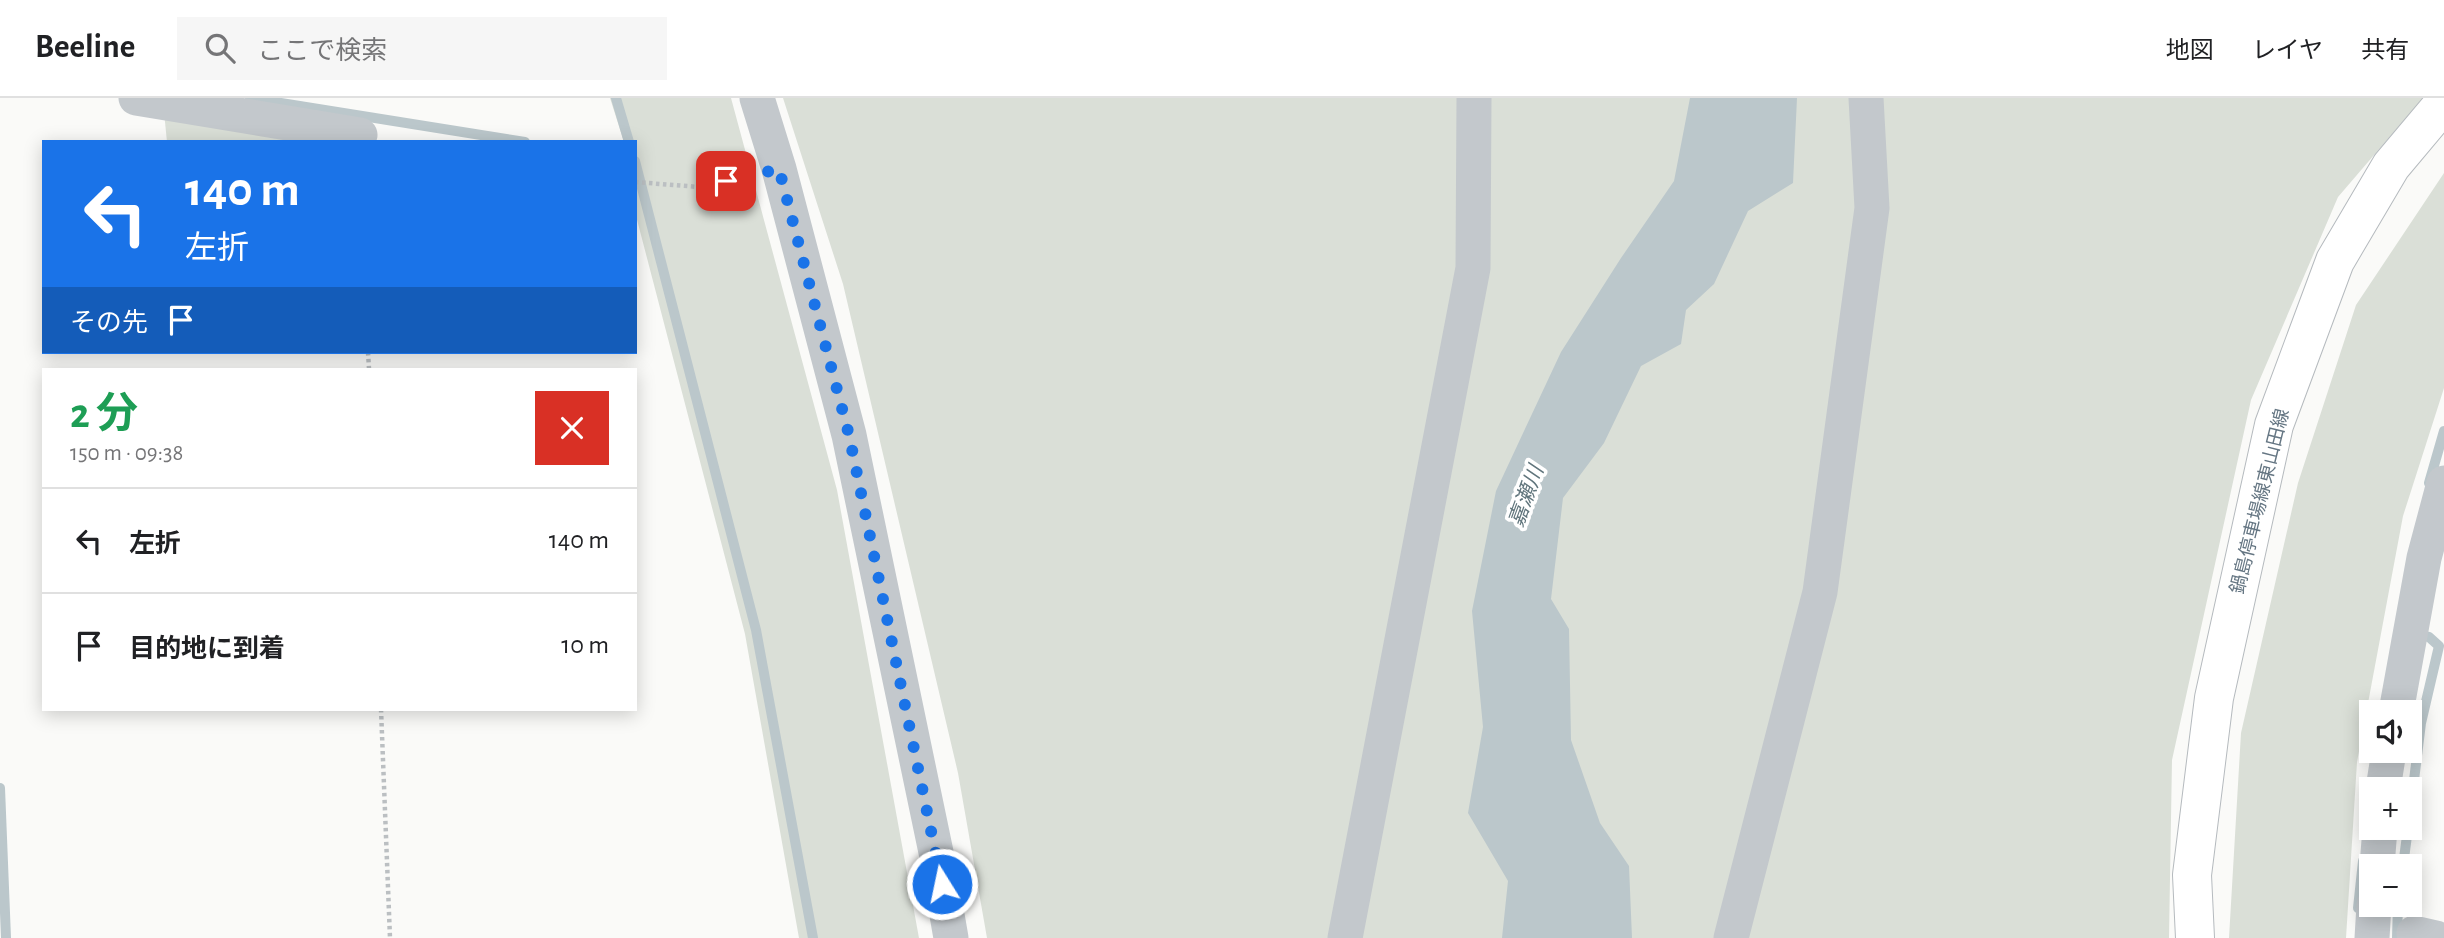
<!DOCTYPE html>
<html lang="ja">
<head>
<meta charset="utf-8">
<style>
	:root { --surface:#fff; --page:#f6f6f6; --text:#202124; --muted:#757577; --line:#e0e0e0 }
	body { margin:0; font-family:"Alegreya Sans","Noto Sans JP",sans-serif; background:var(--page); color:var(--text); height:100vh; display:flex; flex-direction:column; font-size:26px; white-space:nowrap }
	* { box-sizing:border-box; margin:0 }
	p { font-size:23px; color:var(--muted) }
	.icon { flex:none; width:38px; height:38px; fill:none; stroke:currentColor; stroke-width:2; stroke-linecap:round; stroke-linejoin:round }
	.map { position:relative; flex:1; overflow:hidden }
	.drawer { position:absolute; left:42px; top:270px; width:595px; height:343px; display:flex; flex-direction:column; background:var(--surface); border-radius:0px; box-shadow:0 4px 18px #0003 }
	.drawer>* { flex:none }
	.hud { position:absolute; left:42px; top:42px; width:595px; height:214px; border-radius:0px; box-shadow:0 4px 18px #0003; background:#1a73e8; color:#fff; overflow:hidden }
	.tools { position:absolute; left:2359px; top:602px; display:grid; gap:14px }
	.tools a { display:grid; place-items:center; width:63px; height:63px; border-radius:0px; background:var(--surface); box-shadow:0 4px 18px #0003; font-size:35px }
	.pin { position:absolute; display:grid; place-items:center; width:60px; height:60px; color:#fff; margin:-30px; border-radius:14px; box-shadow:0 4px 10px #0006 }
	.me { position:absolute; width:77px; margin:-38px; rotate:350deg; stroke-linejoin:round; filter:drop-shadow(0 0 5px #0008) }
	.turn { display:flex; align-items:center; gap:24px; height:147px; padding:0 28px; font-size:32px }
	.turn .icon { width:91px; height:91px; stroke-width:2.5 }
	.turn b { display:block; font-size:49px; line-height:60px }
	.then { display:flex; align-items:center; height:66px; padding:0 28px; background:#0003; gap:14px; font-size:26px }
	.round { display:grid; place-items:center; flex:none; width:74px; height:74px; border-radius:0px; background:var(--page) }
	.summary { display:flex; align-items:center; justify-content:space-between; height:119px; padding:0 28px }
	h1 { font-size:42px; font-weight:700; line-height:52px; color:#1e9e55 }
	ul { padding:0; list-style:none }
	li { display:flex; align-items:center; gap:21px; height:105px; padding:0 28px; border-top:2px solid var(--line) }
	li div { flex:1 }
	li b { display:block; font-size:26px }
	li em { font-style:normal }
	header { display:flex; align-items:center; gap:42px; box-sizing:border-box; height:98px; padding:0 35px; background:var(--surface); border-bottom:2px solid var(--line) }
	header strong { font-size:33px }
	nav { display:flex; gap:38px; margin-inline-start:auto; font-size:24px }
	.search { width:490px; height:63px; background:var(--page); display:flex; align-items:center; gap:18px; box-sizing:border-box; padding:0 24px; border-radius:0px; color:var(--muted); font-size:26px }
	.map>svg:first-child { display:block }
	.green { fill:#dadfd7 }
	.water { fill:#bbc7cb }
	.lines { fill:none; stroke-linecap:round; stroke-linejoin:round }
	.stream { stroke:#bbc7cb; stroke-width:10 }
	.major-casing { stroke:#b5babe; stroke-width:40 }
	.path { stroke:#bbbfc2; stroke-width:4.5; stroke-dasharray:3.5 3.5; stroke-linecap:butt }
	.minor { stroke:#c3c8cc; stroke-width:35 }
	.major { stroke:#fff; stroke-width:38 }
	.route { stroke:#1a73e8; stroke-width:12; stroke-dasharray:0 21.6 }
	.labels { text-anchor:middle; stroke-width:7; stroke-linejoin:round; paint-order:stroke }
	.street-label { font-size:19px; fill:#657683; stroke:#fff }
	.water-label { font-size:21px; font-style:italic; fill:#60757c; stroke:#fff }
</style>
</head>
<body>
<header>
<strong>Beeline</strong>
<div class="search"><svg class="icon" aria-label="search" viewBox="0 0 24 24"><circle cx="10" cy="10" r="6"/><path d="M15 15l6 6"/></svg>ここで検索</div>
<nav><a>地図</a><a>レイヤ</a><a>共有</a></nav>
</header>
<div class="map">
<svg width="2444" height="840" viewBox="0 0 2444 840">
	<rect width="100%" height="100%" fill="#fafaf8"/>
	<g class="green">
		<path d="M610 0H731L837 392 919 840H799L745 536 635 114V44H624Z"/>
		<path d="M783 0H2423L2338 99 2251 302 2172 662 2169 840H987L958 675 843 186Z"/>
		<path d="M164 14 333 44H167Z"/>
		<path d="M2444 75V290L2403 418 2357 664 2346 840H2229L2241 635 2298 385 2356 207Z"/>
	</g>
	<path class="water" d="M1690 0H1797L1793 85 1748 113 1714 186 1686 212 1681 246 1641 268 1604 345 1563 400 1551 501 1569 531 1571 642 1600 725 1629 768 1632 840H1502L1508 783 1468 715 1483 629 1472 513 1496 393 1561 254 1621 160 1674 83Z"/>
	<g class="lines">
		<g class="stream">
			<path d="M250 0 525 44"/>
			<path d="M616 0 629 44"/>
			<path d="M635 63 756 532 813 840"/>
			<path d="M2429 385 2444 333"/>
			<path d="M0 690 6 840"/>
			<path d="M2410 715 2421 625 2439 548 2429 539 2414 536"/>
			<path d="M2366 730 2371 687"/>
			<path d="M2403 768 2408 730"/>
			<path d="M2358 810 2363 763"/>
			<path d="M2397 840 2398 807"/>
		</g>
		<g class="major-casing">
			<path id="major" d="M2195 840 2192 777 2214 600 2274 327 2335 163 2391 68 2444 5"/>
		</g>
		<g class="path">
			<path d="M635 84 699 89 745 79"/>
			<path d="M368 254 369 271"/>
			<path d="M381 611 390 840"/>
		</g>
		<g class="minor">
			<path d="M136 0 360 37"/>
			<path d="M757 0 779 71 849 337 937 759 951 840"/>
			<path d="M2396 614 2424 460 2444 385"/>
			<path d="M2383 691 2389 653"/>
			<path d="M2377 768 2380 730"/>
			<path d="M2414 835 2436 840"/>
			<path d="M1345 840 1473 170 1474 0"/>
			<path d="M1731 840 1820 494 1872 110 1866 0"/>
			<path d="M2372 840 2374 807"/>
		</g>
		<use href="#major" class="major"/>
	</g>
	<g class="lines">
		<path class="route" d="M726 83 779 71 849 337 942 786"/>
	</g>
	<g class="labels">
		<g class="street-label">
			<text transform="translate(2259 403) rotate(-76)" y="7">鍋島停車場線東山田線</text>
		</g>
		<g class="water-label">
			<text transform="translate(1526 398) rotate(-70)" y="7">嘉瀬川</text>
		</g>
	</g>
</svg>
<div class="tools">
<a><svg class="icon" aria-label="sound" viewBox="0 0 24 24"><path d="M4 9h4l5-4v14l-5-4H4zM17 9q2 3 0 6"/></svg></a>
<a>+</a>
<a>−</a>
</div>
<div class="pin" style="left:726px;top:83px;background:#d93025"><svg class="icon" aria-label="arrive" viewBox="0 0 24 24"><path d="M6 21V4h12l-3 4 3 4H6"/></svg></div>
<svg class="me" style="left:942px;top:786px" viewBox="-20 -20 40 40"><circle r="17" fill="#1a73e8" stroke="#fff" stroke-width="3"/><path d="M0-11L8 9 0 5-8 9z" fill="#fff"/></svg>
<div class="hud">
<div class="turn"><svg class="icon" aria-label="left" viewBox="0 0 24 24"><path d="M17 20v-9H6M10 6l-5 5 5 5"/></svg><div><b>140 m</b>左折</div></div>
<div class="then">その先<svg class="icon" aria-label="arrive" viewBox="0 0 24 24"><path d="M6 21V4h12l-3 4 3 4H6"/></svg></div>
</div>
<section class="drawer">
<div class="summary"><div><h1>2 分</h1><p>150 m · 09:38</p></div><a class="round" style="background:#d93025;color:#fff"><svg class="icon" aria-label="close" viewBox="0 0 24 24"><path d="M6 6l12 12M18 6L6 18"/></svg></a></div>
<ul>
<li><svg class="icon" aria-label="left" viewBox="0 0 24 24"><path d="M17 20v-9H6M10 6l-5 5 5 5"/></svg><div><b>左折</b></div><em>140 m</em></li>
<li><svg class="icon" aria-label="arrive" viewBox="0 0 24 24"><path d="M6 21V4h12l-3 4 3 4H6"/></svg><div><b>目的地に到着</b></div><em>10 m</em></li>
</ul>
</section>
</div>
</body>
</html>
